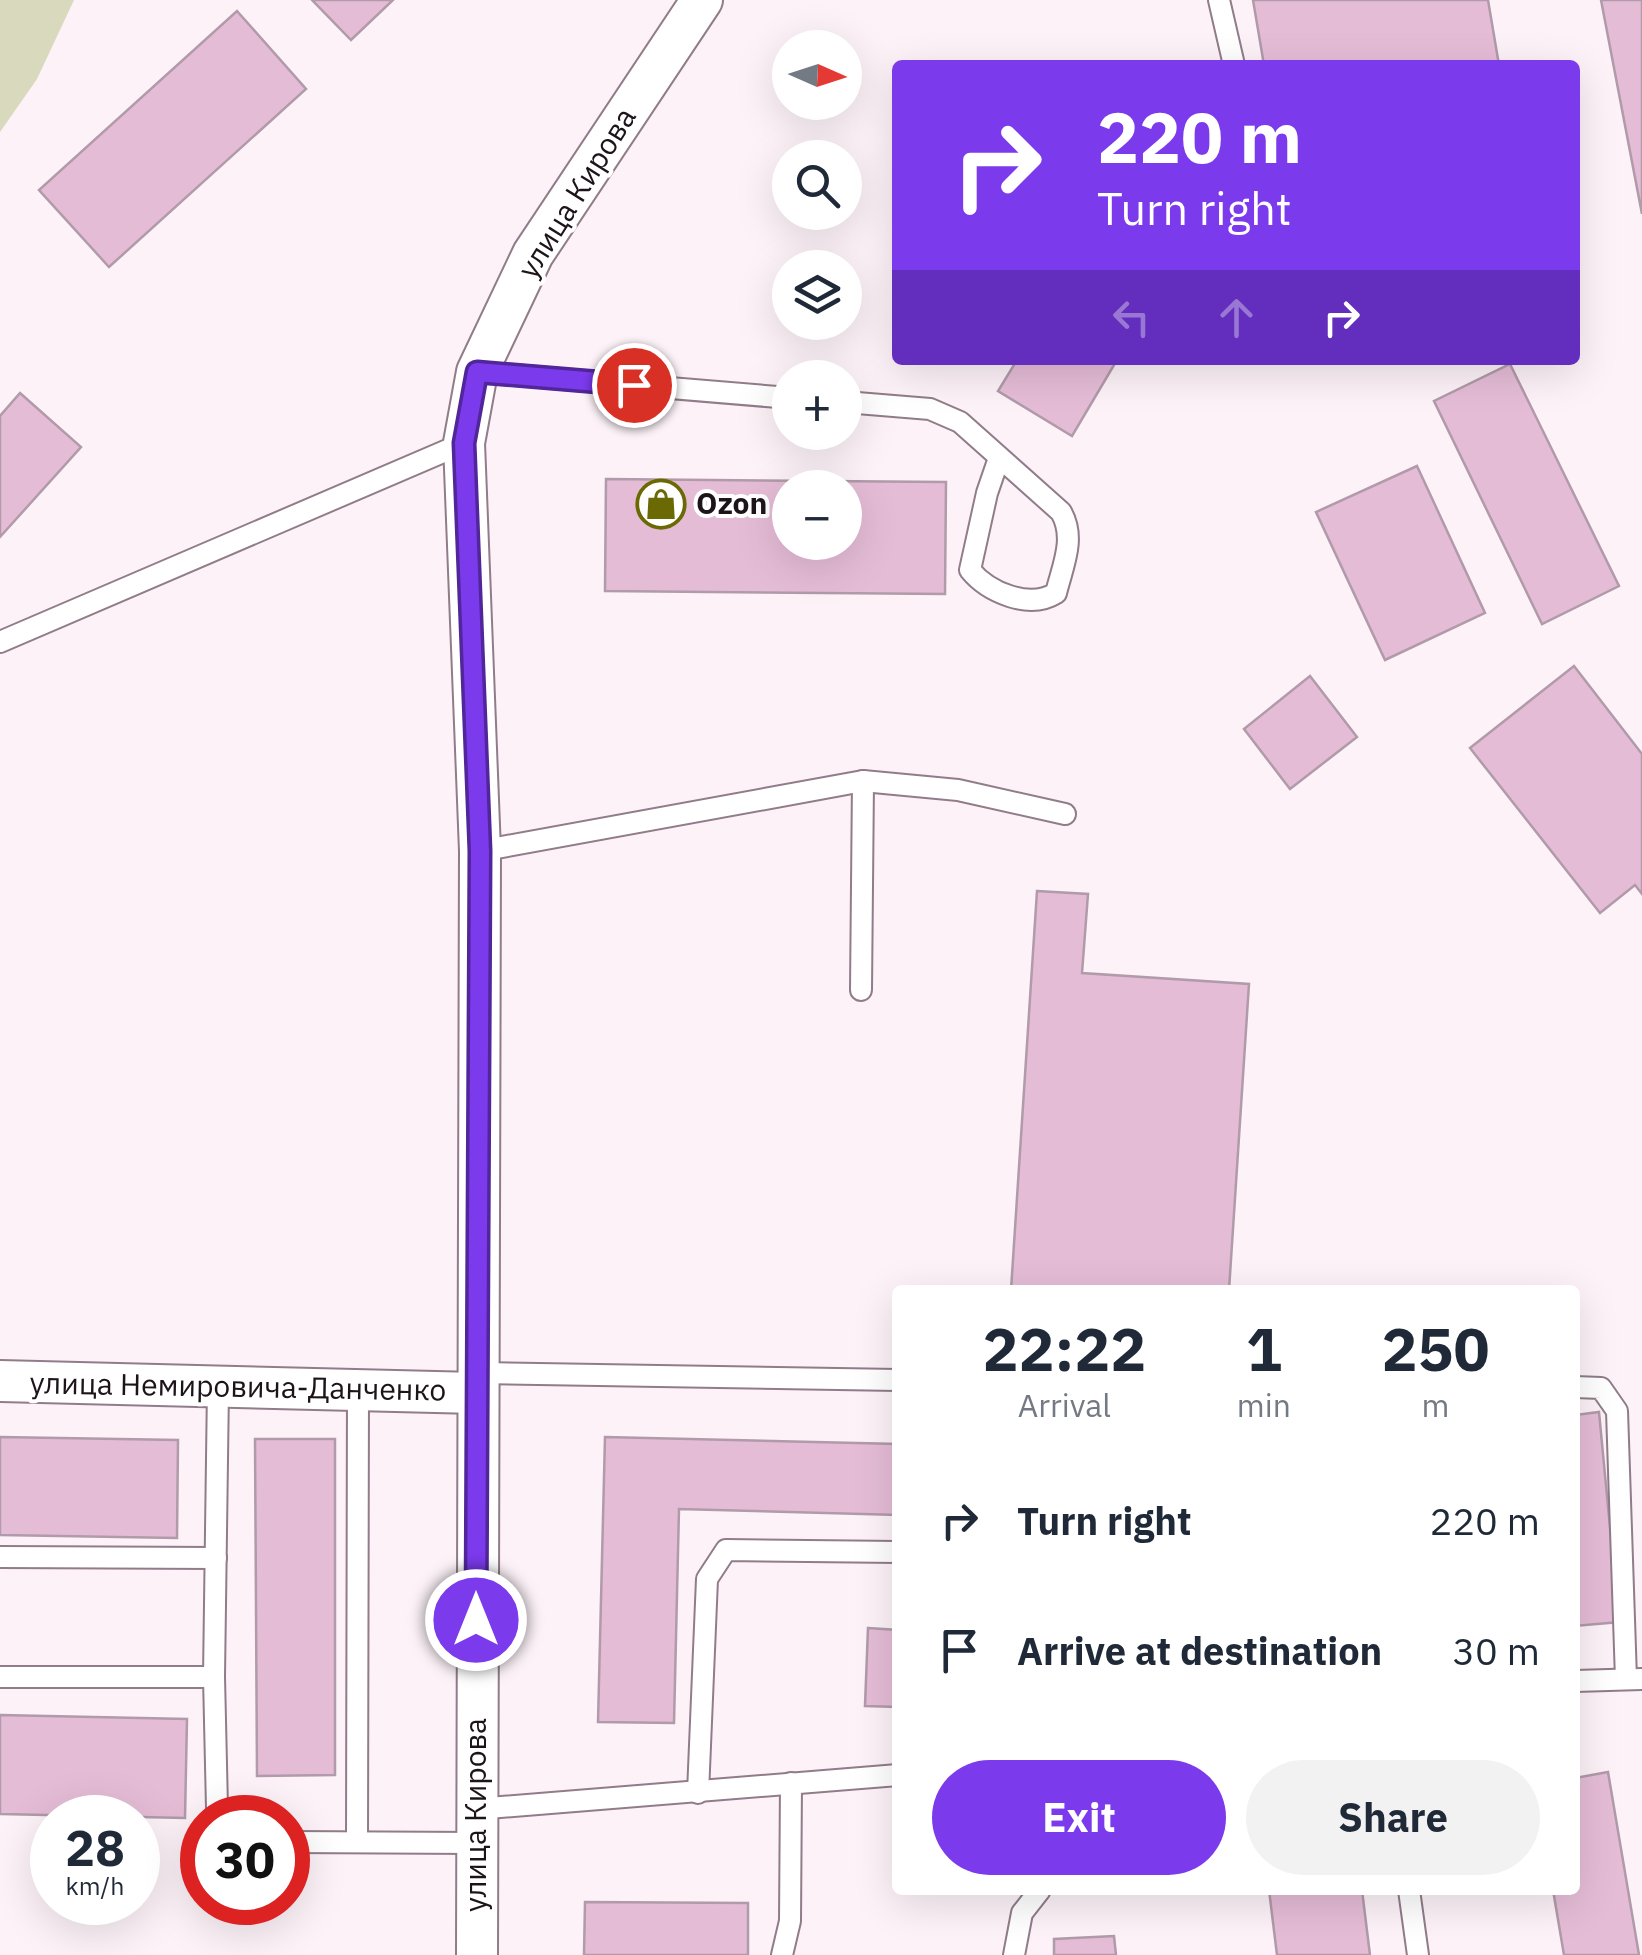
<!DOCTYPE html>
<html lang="en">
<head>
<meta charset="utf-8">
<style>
	:root { --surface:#fff; --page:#f2f2f3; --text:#1f2937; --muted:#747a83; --accent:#7c3aed }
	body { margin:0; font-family:"IBM Plex Sans",sans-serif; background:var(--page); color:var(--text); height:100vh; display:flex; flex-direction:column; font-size:38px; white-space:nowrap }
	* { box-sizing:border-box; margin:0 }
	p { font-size:32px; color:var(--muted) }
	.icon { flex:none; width:55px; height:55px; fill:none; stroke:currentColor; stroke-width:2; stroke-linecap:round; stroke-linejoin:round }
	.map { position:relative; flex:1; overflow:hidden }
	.details { position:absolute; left:892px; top:1285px; width:688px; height:610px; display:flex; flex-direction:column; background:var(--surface); border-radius:10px; box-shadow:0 10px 40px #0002 }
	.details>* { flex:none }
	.banner { position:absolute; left:892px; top:60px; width:688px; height:305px; border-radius:10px; box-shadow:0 10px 40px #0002; background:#7c3aed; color:#fff; overflow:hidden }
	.needle { width:65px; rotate:93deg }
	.tools { position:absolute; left:772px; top:30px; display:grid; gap:20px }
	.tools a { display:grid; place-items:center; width:90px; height:90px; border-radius:50%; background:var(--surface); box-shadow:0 10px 40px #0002; font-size:50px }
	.speed { position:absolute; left:30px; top:1795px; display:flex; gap:20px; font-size:50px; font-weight:700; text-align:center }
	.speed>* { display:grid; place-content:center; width:130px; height:130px; border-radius:50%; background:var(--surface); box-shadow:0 10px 40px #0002; line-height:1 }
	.speed small { font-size:25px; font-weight:400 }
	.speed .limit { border:15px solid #d22; background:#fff; color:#111 }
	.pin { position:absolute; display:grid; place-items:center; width:85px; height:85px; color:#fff; margin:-42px; border:5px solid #fff; border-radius:50%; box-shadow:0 2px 10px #0007 }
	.me { position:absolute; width:110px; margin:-55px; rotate:0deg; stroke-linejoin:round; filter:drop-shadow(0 0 8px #0008) }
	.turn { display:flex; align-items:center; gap:35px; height:210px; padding:0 40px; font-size:45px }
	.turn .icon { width:130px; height:130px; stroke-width:2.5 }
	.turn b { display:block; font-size:70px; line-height:85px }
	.lanes { display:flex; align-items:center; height:95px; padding:0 40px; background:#0003; justify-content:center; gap:50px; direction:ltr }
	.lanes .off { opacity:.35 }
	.eta { display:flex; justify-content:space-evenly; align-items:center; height:170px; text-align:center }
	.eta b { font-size:60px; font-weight:700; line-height:70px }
	.cta { display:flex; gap:20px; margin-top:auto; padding:20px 40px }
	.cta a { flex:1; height:115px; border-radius:60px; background:var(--accent); color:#fff; font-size:40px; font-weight:700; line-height:115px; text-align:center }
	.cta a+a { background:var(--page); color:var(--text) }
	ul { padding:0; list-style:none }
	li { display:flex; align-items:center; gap:30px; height:130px; padding:0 40px }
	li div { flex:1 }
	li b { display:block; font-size:38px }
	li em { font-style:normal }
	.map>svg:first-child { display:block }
	.green { fill:#d8d9bd }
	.building { fill:#e5bcd6; stroke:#b19aa9; stroke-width:2.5; fill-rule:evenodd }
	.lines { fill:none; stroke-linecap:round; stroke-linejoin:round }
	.service-casing { stroke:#917c89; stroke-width:24 }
	.minor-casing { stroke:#917c89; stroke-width:44 }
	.service { stroke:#fff; stroke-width:20 }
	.minor { stroke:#fff; stroke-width:40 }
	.route-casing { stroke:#51269a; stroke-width:25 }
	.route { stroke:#7c3aed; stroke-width:18 }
	.labels { text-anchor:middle; stroke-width:8; stroke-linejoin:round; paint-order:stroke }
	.street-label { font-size:30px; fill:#1d141a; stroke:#fff }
	.poi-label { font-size:30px; font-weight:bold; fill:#1d141a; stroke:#fff; text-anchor:start }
</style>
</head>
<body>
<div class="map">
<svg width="1642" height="1955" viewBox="0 0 1642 1955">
	<rect width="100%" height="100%" fill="#fcf2f8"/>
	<path class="green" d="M0 0H74L37 79 0 132Z"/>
	<g class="building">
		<path d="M312 0H393L351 40Z"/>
		<path d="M1253 0H1488L1499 65H1264Z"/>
		<path d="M1601 0H1642V214Z"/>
		<path d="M237 11 306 89 109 267 39 190Z"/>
		<path d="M1017 360H1117L1072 436 998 391Z"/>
		<path d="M1510 364 1619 586 1542 624 1434 401Z"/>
		<path d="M20 393 81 447 0 537V416Z"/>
		<path d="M1417 466 1485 613 1385 660 1316 512Z"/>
		<path d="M606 479 946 482 945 594 605 591ZM790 488H845V542H790Z"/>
		<path d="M1574 666 1642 754V894L1635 885 1600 913 1470 748Z"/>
		<path d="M1310 676 1357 737 1290 789 1244 729Z"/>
		<path d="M1037 891 1088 894 1082 973 1249 984 1229 1290H1011Z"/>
		<path d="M1599 1412 1619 1622 1575 1626V1415Z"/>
		<path d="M0 1437 178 1440 177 1538 0 1535Z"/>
		<path d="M605 1437 898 1444V1515L679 1509 674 1723 598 1722Z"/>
		<path d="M255 1439H335V1775L257 1776Z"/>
		<path d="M868 1628 898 1630V1707L865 1706Z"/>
		<path d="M0 1715 187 1719 185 1818 0 1814Z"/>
		<path d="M1608 1772 1639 1955H1564L1553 1890H1575V1778Z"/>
		<path d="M1269 1890H1362L1370 1955H1277Z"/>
		<path d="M585 1902 748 1903V1955H584Z"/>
		<path d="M1114 1936 1116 1955H1054V1939Z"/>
	</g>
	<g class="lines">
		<g class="service-casing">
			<g id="service">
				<path d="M1219 0 1234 65"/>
				<path d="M477 372 790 398"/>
				<path d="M845 402 930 409 960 422 1061 512C1076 538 1063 565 1056 593 1029 610 988 592 970 570L987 493 999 458"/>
				<path d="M0 642 464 443"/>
				<path d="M480 851 863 781 958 790 1065 814"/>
				<path d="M861 990 863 781"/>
				<path d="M477 1373 898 1380"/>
				<path d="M218 1387 214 1677 217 1808 224 1818"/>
				<path d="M1575 1387 1601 1388 1617 1411 1626 1679"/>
				<path d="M0 1557 216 1558"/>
				<path d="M0 1677H214"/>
				<path d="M1575 1681 1642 1679"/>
				<path d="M698 1793 707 1579 726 1550 898 1552"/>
				<path d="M476 1809 898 1775"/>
				<path d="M288 1842 476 1843"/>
				<path d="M357 1842 358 1390"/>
				<path d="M1409 1890 1418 1955"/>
				<path d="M782 1955 790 1921 791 1783"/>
				<path d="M1014 1955 1022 1913 1040 1890"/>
			</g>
		</g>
		<g class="minor-casing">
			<g id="minor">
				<path d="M0 1381 476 1393"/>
				<path d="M477 1955 480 851 464 443 477 372 533 254 702 0"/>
			</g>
		</g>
		<use href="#service" class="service"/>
		<use href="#minor" class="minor"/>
	</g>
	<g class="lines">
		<g class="route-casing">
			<path id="route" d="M476 1620 480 851 464 443 477 372 634 385"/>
		</g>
		<use href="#route" class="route"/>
	</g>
	<defs>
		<g id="shop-ring" transform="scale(2.5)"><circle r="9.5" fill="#fff" stroke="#6a6904" stroke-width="1.5"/><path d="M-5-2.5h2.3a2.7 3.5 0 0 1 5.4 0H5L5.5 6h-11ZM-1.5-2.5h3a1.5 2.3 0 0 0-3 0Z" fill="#6a6904"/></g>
	</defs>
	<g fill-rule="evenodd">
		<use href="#shop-ring" x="661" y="504"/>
	</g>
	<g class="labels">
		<g class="street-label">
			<text transform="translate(577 193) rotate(-58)" y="10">улица Кирова</text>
			<text transform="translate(238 1387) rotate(1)" y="10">улица Немировича-Данченко</text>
			<text transform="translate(476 1815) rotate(-90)" y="10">улица Кирова</text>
		</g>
		<g class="poi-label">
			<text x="696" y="514">Ozon</text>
		</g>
	</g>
</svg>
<div class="tools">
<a><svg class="needle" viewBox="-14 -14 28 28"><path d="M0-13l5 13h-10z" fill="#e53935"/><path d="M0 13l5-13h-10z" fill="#747a83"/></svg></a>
<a><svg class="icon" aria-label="search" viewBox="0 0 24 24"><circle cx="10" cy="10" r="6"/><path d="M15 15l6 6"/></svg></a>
<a><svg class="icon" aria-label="layers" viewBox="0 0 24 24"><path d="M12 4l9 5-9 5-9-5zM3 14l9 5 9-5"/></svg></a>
<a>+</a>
<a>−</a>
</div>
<div class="speed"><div>28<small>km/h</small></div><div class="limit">30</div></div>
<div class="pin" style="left:634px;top:385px;background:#d93025"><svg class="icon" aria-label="arrive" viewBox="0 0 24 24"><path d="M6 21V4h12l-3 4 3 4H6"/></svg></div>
<svg class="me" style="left:476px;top:1620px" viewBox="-20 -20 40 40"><circle r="17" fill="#7c3aed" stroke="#fff" stroke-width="3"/><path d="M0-11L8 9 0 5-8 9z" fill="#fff"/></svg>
<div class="banner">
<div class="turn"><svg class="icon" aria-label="right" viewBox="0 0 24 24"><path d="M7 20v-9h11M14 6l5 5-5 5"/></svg><div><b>220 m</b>Turn right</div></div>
<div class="lanes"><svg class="icon off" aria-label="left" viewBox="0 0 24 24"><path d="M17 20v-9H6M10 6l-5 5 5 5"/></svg><svg class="icon off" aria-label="ahead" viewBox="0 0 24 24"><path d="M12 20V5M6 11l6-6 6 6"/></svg><svg class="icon" aria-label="right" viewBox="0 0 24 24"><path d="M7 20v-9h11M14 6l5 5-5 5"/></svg></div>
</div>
<section class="details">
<div class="eta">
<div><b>22:22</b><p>Arrival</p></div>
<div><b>1</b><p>min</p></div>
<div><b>250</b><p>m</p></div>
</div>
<ul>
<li><svg class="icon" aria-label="right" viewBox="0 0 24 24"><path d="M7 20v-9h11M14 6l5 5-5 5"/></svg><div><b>Turn right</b></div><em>220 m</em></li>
<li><svg class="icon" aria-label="arrive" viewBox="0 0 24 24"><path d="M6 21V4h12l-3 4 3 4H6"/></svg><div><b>Arrive at destination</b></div><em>30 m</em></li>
</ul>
<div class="cta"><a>Exit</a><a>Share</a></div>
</section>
</div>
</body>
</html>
